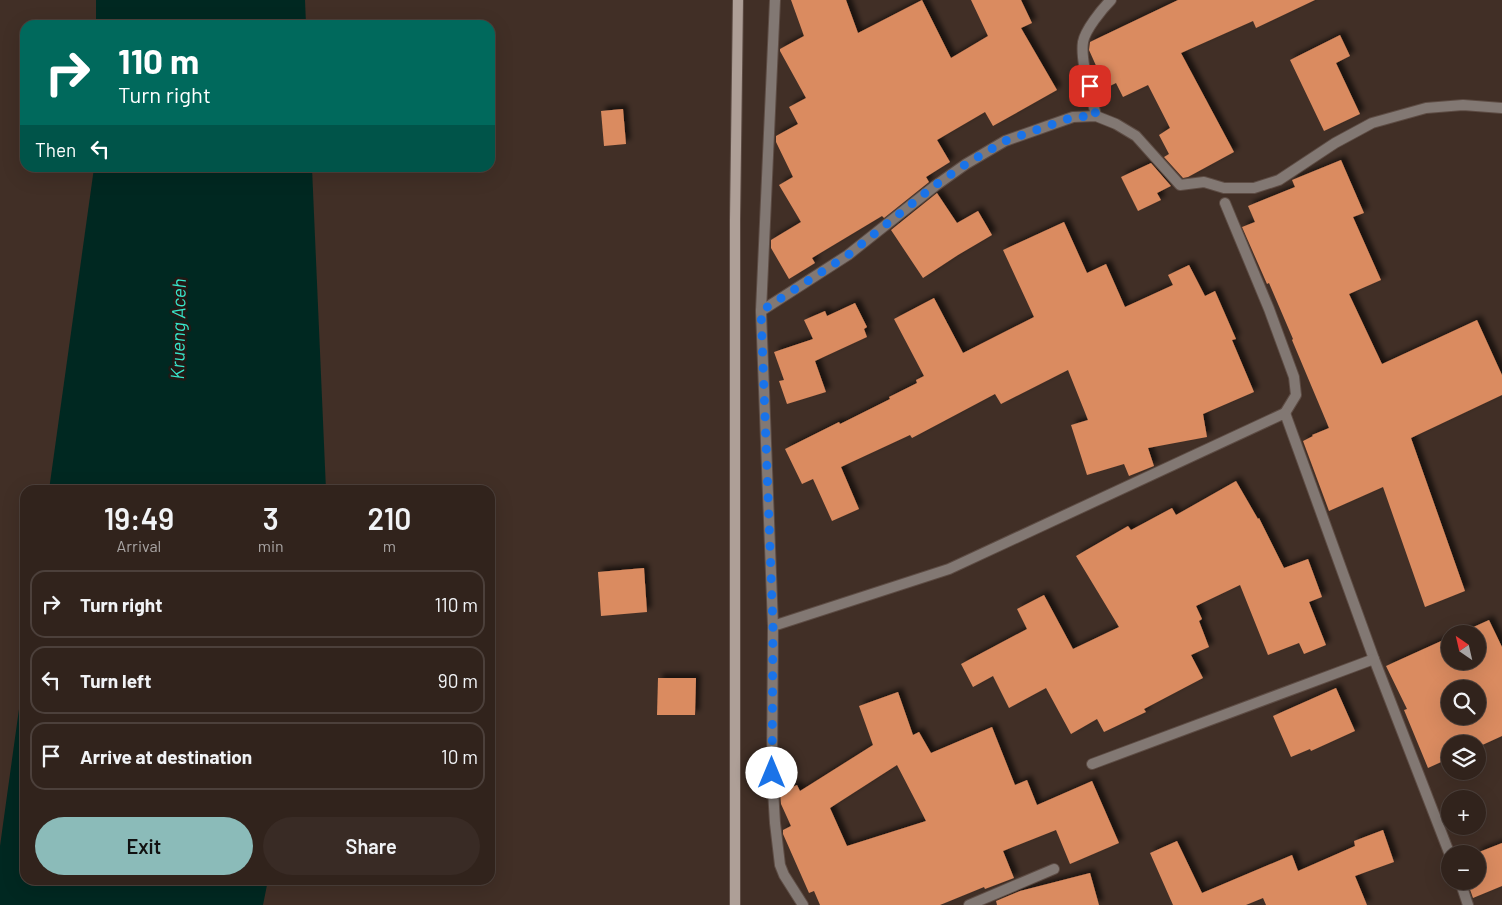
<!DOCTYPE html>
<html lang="en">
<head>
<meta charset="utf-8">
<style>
	:root { --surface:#31231c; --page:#392b25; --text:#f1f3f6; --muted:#a8a4a3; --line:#4c403b; --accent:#8bbbb9 }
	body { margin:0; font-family:Barlow,sans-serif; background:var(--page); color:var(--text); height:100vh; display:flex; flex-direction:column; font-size:19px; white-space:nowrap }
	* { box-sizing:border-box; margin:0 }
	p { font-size:16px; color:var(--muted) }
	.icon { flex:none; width:28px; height:28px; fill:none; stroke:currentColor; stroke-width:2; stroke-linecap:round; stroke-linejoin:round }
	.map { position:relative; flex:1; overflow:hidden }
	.details { position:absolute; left:20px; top:485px; width:475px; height:400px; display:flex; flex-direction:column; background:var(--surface); border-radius:15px; box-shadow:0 5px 20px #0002,0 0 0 1px var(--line) }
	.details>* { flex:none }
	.hud { position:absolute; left:20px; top:20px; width:475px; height:152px; border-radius:15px; box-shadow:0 5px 20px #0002,0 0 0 1px var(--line); background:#00695c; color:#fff; overflow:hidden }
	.needle { width:32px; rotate:326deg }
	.fabs { position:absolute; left:1441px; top:625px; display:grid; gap:10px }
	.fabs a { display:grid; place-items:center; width:45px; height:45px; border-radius:50%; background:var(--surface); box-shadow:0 5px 20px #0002,0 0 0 1px var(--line); font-size:25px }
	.pin { position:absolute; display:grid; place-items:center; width:42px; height:42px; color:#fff; margin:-21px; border-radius:10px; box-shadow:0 2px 8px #0006 }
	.me { position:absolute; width:55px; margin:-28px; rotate:0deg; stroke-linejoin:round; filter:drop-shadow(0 0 4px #0008) }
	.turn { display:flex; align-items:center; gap:18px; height:105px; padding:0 15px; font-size:22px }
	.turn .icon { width:65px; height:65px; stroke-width:2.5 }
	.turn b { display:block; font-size:35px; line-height:42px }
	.then { display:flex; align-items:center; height:48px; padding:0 15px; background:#0003; gap:10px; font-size:19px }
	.eta { display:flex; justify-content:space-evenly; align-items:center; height:85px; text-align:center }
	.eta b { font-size:30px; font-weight:600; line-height:35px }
	.button { display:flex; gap:10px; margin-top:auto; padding:10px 15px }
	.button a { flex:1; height:58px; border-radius:30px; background:var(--accent); color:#111; font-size:20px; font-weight:600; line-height:58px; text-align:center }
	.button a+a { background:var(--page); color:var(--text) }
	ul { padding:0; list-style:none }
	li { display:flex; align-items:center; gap:15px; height:68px; margin:0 10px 8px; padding:0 5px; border:2px solid var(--line); border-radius:15px }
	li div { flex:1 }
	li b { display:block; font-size:19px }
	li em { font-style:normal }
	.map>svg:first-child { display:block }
	.water { fill:#002821 }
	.building { fill:#da8b60; fill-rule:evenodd; filter:url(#shadow) }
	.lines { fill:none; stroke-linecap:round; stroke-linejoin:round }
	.street-casing { stroke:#5d4c44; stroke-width:12 }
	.secondary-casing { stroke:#5d4c44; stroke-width:12 }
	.street { stroke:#827873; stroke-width:10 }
	.secondary { stroke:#ae9f97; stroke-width:10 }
	.route { stroke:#1a73e8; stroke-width:9; stroke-dasharray:0 16.2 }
	.labels { text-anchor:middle; stroke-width:5; stroke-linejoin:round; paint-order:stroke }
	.water-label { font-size:19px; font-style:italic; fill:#37e7cb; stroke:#221915 }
</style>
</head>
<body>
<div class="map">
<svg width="1502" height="905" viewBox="0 0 1502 905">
	<defs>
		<filter id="shadow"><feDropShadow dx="4.5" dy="-4.5" stdDeviation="2.5" flood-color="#0009"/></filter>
	</defs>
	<rect width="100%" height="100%" fill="#412f26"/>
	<g class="water">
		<path d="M96 0H305L306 25H96Z"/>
		<path d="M94 168H312L326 490H49Z"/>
		<path d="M25 666V880H268L263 905H0V846Z"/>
	</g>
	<g class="building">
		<path d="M791 0H846L858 33 922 0 951 58 988 36 971 0H1021L1032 23 1021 28 1057 90 993 126 985 112 937 140 950 162 926 177 929 182 884 218 882 216 812 258 815 263 789 279 771 248V240L801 222 779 185 793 177 776 142V136L798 124 789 107 806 98 780 51V49L804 36Z"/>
		<path d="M1178 0H1315L1256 28 1253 21 1181 53 1234 152 1188 177 1183 178 1164 157 1169 154 1159 135 1170 128 1148 85 1123 97 1116 83 1106 88 1089 50 1090 42Z"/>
		<path d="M1340 35 1350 56 1336 63 1360 114 1324 131 1290 60Z"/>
		<path d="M623 109 626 144 604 146 601 111Z"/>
		<path d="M1341 160 1364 213 1353 217 1381 280 1349 294 1382 364 1477 320 1502 375V395L1411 438 1465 591 1425 607 1383 487 1329 511 1303 441 1313 436 1312 435 1329 428 1292 340 1293 339 1269 283 1267 284 1242 227 1255 222 1248 206 1295 187 1292 180Z"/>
		<path d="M1151 163 1171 186 1157 193 1161 200 1138 211 1121 177Z"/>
		<path d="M937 193 957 223 978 211 992 235 958 255 923 278 891 230Z"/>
		<path d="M1064 222 1087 273 1106 264 1125 307 1173 285 1168 275 1189 265 1205 296 1215 291 1236 339 1232 340 1254 392 1203 414 1207 437 1148 448 1154 466 1129 476 1124 464 1087 475 1071 425 1088 420 1068 370 1001 404 995 394 912 438 910 435 841 467 859 509 832 521 813 479 802 484 785 449 839 422 840 424 890 399 889 397 917 383 916 380 924 376 894 319 934 298 963 353 1034 317 1003 250Z"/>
		<path d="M855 303 867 327 864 329 867 337 815 361 826 392 787 404 779 381 784 380 774 352 813 339 804 320 825 311 827 316Z"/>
		<path d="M1236 481 1258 519 1259 518 1284 568 1308 559 1322 597 1309 602 1326 645 1304 654 1299 643 1268 655 1240 585 1196 606 1202 619 1199 621 1209 647 1191 655 1203 678 1144 709 1146 712 1104 732 1097 719 1071 734 1046 688 1009 708 993 676 973 687 961 664 1027 629 1017 609 1044 595 1073 649 1119 627 1076 556 1128 526 1131 530 1172 508 1176 515Z"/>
		<path d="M644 568 647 612 601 616 598 572Z"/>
		<path d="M1489 620 1502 647V736L1478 747V744H1450V758L1428 768 1404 710 1407 709 1386 666 1450 637V661H1478V634H1458ZM1450 689H1478V716H1450Z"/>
		<path d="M658 678H696L695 715H657Z"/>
		<path d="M1336 688 1355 731 1311 751 1310 749 1291 757 1273 716Z"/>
		<path d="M898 692 913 735 919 732 931 753 992 727 1015 785 1027 780 1037 805 1092 781 1119 843 1070 864 1056 830 1003 851 1014 878 985 889 984 887 940 905H820L814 891 809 893 783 834V830L791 826 781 804 780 792 797 785 800 791 873 745 859 706ZM897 765 926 821 847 846 830 808Z"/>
		<path d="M1383 830 1394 862 1355 876 1367 905H1266L1263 898 1246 905H1173L1150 853 1177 841 1202 893 1292 855 1298 871 1355 846 1354 841Z"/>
		<path d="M1502 843V886L1473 898 1467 881H1478V854H1474Z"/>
		<path d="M1090 873 1099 905H997L996 901 1020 891Z"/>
	</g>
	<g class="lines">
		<g class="street-casing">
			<g id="street">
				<path d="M775 0 761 311 773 626 772 773 775 823 780 865 784 875 803 905"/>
				<path d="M1096 116C1092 96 1080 62 1083 42 1085 30 1102 9 1111 0"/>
				<path d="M1225 203 1269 309 1294 377 1296 395 1285 413"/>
				<path d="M761 311 848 255 935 186 966 164 1005 141 1073 117 1096 116 1116 124 1136 136 1180 185 1204 182 1224 188H1254L1279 180 1335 143 1372 123 1426 108 1463 105 1502 108"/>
				<path d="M773 626 949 569 1285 413 1374 659 1450 855"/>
				<path d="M1092 764 1374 659"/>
				<path d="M1460 881 1468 905"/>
				<path d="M969 905 1054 869"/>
			</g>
		</g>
		<g class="secondary-casing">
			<path id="secondary" d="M735 905V220L738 0"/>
		</g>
		<use href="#street" class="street"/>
		<use href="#secondary" class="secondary"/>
	</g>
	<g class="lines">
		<path class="route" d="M772 773 773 626 761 311 848 255 934 186 966 164 1005 141 1073 117 1096 116 1090 86"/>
	</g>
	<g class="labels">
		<g class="water-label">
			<text transform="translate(178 329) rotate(-89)" y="7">Krueng Aceh</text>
		</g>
	</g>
</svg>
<div class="fabs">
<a><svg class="needle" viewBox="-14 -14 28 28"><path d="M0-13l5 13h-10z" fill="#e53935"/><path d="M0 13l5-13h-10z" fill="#a8a4a3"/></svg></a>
<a><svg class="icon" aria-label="search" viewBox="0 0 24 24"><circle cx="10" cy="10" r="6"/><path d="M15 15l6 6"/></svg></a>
<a><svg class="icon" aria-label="layers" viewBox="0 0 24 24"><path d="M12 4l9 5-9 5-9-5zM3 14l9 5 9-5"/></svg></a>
<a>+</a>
<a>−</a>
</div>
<div class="pin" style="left:1090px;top:86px;background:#d93025"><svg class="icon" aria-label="arrive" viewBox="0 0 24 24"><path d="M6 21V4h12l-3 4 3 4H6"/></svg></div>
<svg class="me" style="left:772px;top:773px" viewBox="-20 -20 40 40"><circle r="19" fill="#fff"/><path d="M0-13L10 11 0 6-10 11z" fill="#1a73e8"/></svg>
<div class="hud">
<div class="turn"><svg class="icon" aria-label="right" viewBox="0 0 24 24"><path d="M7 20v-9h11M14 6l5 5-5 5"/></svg><div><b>110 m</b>Turn right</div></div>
<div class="then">Then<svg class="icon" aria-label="left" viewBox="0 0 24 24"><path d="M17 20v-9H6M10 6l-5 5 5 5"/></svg></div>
</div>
<section class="details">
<div class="eta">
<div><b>19:49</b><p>Arrival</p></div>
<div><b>3</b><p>min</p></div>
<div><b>210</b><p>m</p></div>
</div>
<ul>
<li><svg class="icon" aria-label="right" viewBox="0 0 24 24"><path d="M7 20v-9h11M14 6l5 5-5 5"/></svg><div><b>Turn right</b></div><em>110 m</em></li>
<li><svg class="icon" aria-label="left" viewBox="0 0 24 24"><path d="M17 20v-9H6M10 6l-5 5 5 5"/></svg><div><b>Turn left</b></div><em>90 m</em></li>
<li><svg class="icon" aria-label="arrive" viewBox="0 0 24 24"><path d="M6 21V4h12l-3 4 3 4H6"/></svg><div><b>Arrive at destination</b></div><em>10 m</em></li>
</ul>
<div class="button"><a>Exit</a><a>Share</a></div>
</section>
</div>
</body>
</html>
